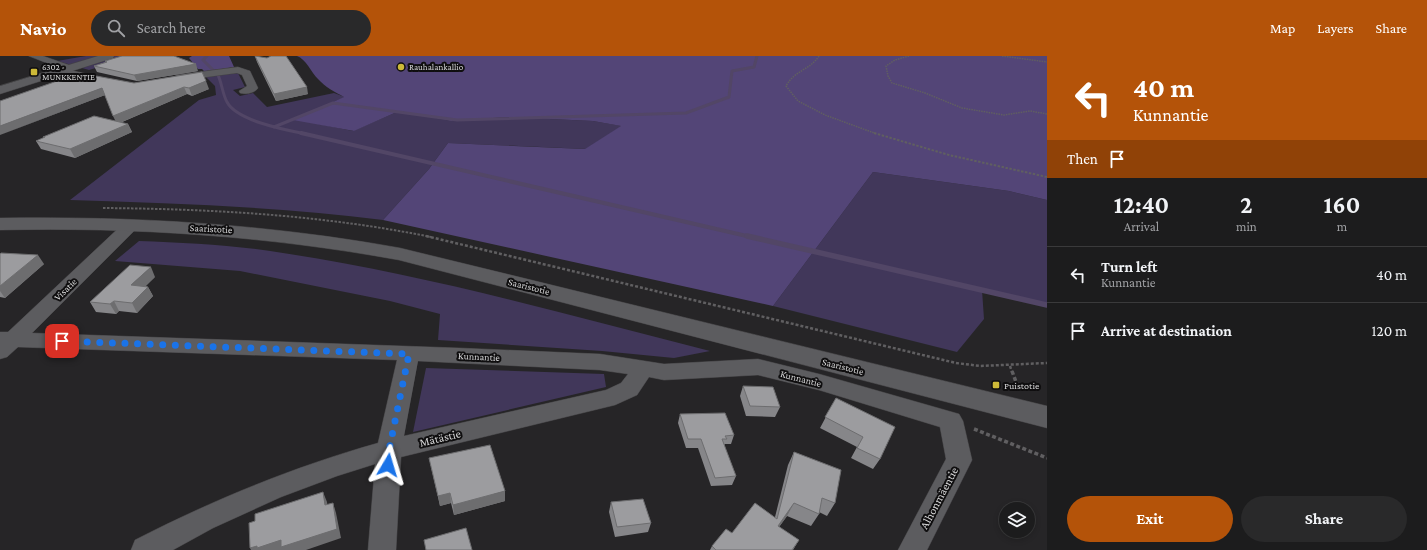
<!DOCTYPE html>
<html lang="en">
<head>
<meta charset="utf-8">
<style>
	:root { --surface:#1c1c1d; --page:#29292a; --text:#f1f3f6; --muted:#a0a1a4; --line:#3a3a3b; --accent:#b45309 }
	body { margin:0; font-family:"Crimson Pro",serif; background:var(--page); color:var(--text); height:100vh; display:flex; flex-direction:column; font-size:15px; white-space:nowrap }
	* { box-sizing:border-box; margin:0 }
	p { font-size:13px; color:var(--muted) }
	.icon { flex:none; width:22px; height:22px; fill:none; stroke:currentColor; stroke-width:2; stroke-linecap:round; stroke-linejoin:round }
	.map { position:relative; flex:1; overflow:hidden }
	.drawer { display:flex; flex-direction:column; background:var(--surface); width:380px }
	.drawer>* { flex:none }
	.top-card { background:#b45309; color:#fff; overflow:hidden }
	.fabs { position:absolute; left:999px; top:446px; display:grid; gap:8px }
	.fabs a { display:grid; place-items:center; width:36px; height:36px; border-radius:50%; background:var(--surface); box-shadow:0 2px 6px #0003,0 0 0 1px var(--line); font-size:20px }
	.pin { position:absolute; display:grid; place-items:center; width:34px; height:34px; color:#fff; margin:-17px; border-radius:8px; box-shadow:0 2px 6px #0006 }
	.me { position:absolute; width:44px; margin:-22px; rotate:7deg; stroke-linejoin:round; filter:drop-shadow(0 0 3px #0008) }
	.turn { display:flex; align-items:center; gap:14px; height:84px; padding:0 20px; font-size:18px }
	.turn .icon { width:52px; height:52px; stroke-width:2.5 }
	.turn b { display:block; font-size:28px; line-height:34px }
	.then { display:flex; align-items:center; height:38px; padding:0 20px; background:#0003; gap:8px; font-size:15px }
	.eta { display:flex; justify-content:space-evenly; align-items:center; height:68px; text-align:center }
	.eta b { font-size:24px; font-weight:700; line-height:28px }
	.action { display:flex; gap:8px; margin-top:auto; padding:8px 20px }
	.action a { flex:1; height:46px; border-radius:24px; background:var(--accent); color:#fff; font-size:16px; font-weight:700; line-height:46px; text-align:center }
	.action a+a { background:var(--page); color:var(--text) }
	ul { padding:0; list-style:none }
	li { display:flex; align-items:center; gap:12px; height:56px; padding:0 20px; border-top:1px solid var(--line) }
	li div { flex:1 }
	li b { display:block; font-size:15px }
	li em { font-style:normal }
	header { display:flex; align-items:center; gap:24px; box-sizing:border-box; height:56px; padding:0 20px; background:var(--accent); color:#fff }
	header strong { font-size:19px }
	nav { display:flex; gap:22px; margin-inline-start:auto; font-size:14px }
	.search { width:280px; height:36px; background:var(--page); display:flex; align-items:center; gap:10px; box-sizing:border-box; padding:0 14px; border-radius:22px; color:var(--muted); font-size:15px }
	main { display:flex; flex:1; min-height:0 }
	.map>svg:first-child { display:block }
	.green { fill:#41375a }
	.forest { fill:#534577 }
	.lines { fill:none; stroke-linecap:round; stroke-linejoin:round }
	.stream-far2 { stroke:#524666; stroke-width:3 }
	.stream-far1 { stroke:#524666; stroke-width:4 }
	.stream { stroke:#524666; stroke-width:5.5 }
	.minor-casing { stroke:#434244; stroke-width:1 }
	.tertiary-casing { stroke:#434244; stroke-width:1 }
	.secondary-casing { stroke:#434244; stroke-width:1 }
	.path-far3 { stroke:#605f61; stroke-width:1.5; stroke-dasharray:1.5 1; stroke-linecap:butt }
	.path-far2 { stroke:#605f61; stroke-width:2; stroke-dasharray:2.5 1.5; stroke-linecap:butt }
	.path-far1 { stroke:#605f61; stroke-width:2.5; stroke-dasharray:3 2; stroke-linecap:butt }
	.path { stroke:#605f61; stroke-width:3.5; stroke-dasharray:4 2.5; stroke-linecap:butt }
	.minor { fill:#5c5c5f; fill-rule:evenodd }
	.tertiary { fill:#5c5c5f; fill-rule:evenodd }
	.secondary { fill:#5c5c5f; fill-rule:evenodd }
	.wall { fill:#868689 }
	.shaded-wall { fill:#6d6d6f }
	.building { fill:#9c9c9f; stroke:#6d6d6f }
	.route { stroke:#1a73e8; stroke-width:7; stroke-dasharray:0 12.6 }
	.poi-dot { fill:#cdb938; stroke:#0f0e0f; stroke-width:1.5 }
	.labels { text-anchor:middle; stroke-width:4; stroke-linejoin:round; paint-order:stroke }
	.far-poi-label { font-size:9px; fill:#d6d6d7; stroke:#0f0e0f; text-anchor:start }
	.street-label { font-size:10px; fill:#d6d6d7; stroke:#0f0e0f }
	.poi-label { font-size:10px; fill:#d6d6d7; stroke:#0f0e0f; text-anchor:start }
	.near-street-label { font-size:12px; fill:#d6d6d7; stroke:#0f0e0f }
</style>
</head>
<body>
<header>
<strong>Navio</strong>
<div class="search"><svg class="icon" aria-label="search" viewBox="0 0 24 24"><circle cx="10" cy="10" r="6"/><path d="M15 15l6 6"/></svg>Search here</div>
<nav><a>Map</a><a>Layers</a><a>Share</a></nav>
</header>
<main>
<div class="map">
<svg width="1047" height="494" viewBox="0 0 1047 494">
	<rect width="100%" height="100%" fill="#262527"/>
	<g class="green">
		<path d="M86 0H135L89 14 57 5Z"/>
		<path d="M238 17 245 31 233 34 240 40 253 37 267 51 334 37 345 41 294 63 353 75 399 55 451 65 507 61 593 65 622 70 586 93 448 87 429 113 383 164C279 151 175 147 70 144L199 44 216 39 215 30 205 20Z"/>
		<path d="M873 116 1009 135 1047 144V249L982 234 984 263 957 296 773 250Z"/>
		<path d="M139 185C187 187 236 189 283 197 428 219 569 259 710 295L674 302 602 295 438 284 440 258 390 245 240 215 115 205Z"/>
		<path d="M426 312 604 318 606 331 413 376Z"/>
	</g>
	<g class="forest">
		<path d="M192 0H229L234 11 205 16 202 13H198L189 2Z"/>
		<path d="M297 0H1047V144L1009 135 873 116 773 250 383 164 429 113 448 87 585 93 621 70 593 65 507 61 451 65 399 55 354 75 293 64 344 41C335 36 325 31 318 23 311 16 306 3 297 0Z"/>
	</g>
	<g class="lines">
		<g class="stream-far2">
			<path d="M207 0 203 4 213 14"/>
			<path d="M217 17C222 26 222 37 227 46 237 65 286 74 306 78"/>
			<path d="M274 71 333 47 457 64 686 57 729 41 732 15 754 11 757 0"/>
		</g>
		<path class="stream-far1" d="M301 77 751 181"/>
		<path class="stream" d="M747 180 1047 249"/>
		<g class="minor-casing">
			<g id="minor">
				<path d="M29 0H43L72 10 73 12 70 14 104 22 105 24 100 27 55 17 54 15 59 12Z"/>
				<path d="M238 11 250 15 258 32C255 37 246 39 240 37L239 35 247 30 242 19 237 17 177 25 172 22 177 19Z"/>
				<path d="M131 164 137 166 139 169 137 172 32 277 459 292 600 298 664 308 758 303 819 318 959 358 963 365 972 404 927 494H898L946 403 940 371 819 334 758 319 664 324 649 321 637 339 615 349 401 401 396 494H368L375 408 337 420 281 441 213 472 173 494H131L135 484C213 444 293 411 378 387L397 304 18 291 7 301 0 303V276H8L125 166ZM418 305 600 314 628 318 621 327 606 334 404 380Z"/>
			</g>
		</g>
		<g class="tertiary-casing">
			<path id="tertiary" d="M98 0H114L113 2 0 38V30Z"/>
		</g>
		<g class="secondary-casing">
			<path id="secondary" d="M0 162C135 160 267 168 400 192L1047 350V372L399 204C267 180 135 171 0 174Z"/>
		</g>
		<g class="path-far3">
			<path d="M819 0C810 14 795 14 786 30L798 45 825 59 877 78"/>
			<path d="M909 0 895 4 886 10 888 20 892 27 925 37 962 52 1004 59 1030 55 1047 58"/>
			<path d="M1002 0 1047 6"/>
		</g>
		<g class="path-far2">
			<path d="M874 77 949 99 1047 121"/>
			<path d="M103 152C213 153 323 159 431 181"/>
		</g>
		<g class="path-far1">
			<path d="M426 180 956 307 980 310 1047 307"/>
			<path d="M1010 310 1012 316"/>
		</g>
		<g class="path">
			<path d="M1012 315 1019 334"/>
			<path d="M974 373 1047 402"/>
		</g>
		<use href="#minor" class="minor"/>
		<use href="#tertiary" class="tertiary"/>
		<use href="#secondary" class="secondary"/>
	</g>
	<g class="wall">
		<path d="M255 0 308 38 276 45 257 6Z"/>
		<path d="M105 5 198 15 137 25 97 16 94 10 106 6Z"/>
		<path d="M134 27 209 33 192 40 187 38 120 67 128 68 132 76 75 102 41 93 36 85 44 82 43 81 116 65 105 39 0 79Z"/>
		<path d="M0 198 44 208 5 242 0 241Z"/>
		<path d="M155 221 145 230 148 231 153 240 137 257 119 255 116 258 96 256 90 246Z"/>
		<path d="M743 330 780 351 775 361 746 360 740 340Z"/>
		<path d="M836 342 880 403 873 413 851 402 857 391 820 372Z"/>
		<path d="M680 358 734 379 731 388H725L724 389 736 420 732 429 711 430 698 392H686L678 367Z"/>
		<path d="M794 396 835 447 827 460 819 456V458L811 470 787 460 779 471 799 484 793 494H710L712 490 732 477 775 461 788 409Z"/>
		<path d="M429 402 505 445 454 459 451 447 440 450Z"/>
		<path d="M611 446 651 467 648 476 615 481 609 456Z"/>
	</g>
	<g class="shaded-wall">
		<path d="M196 8 198 15 137 25 134 19Z"/>
		<path d="M206 25 209 33 192 40 189 32Z"/>
		<path d="M184 31 187 38 117 68 113 60Z"/>
		<path d="M307 31 308 38 276 45 274 38Z"/>
		<path d="M102 32 105 39 0 79V70Z"/>
		<path d="M128 68 132 76 75 102 70 93Z"/>
		<path d="M38 199 44 208 5 242 0 235V230Z"/>
		<path d="M151 211 155 221 137 239 131 229Z"/>
		<path d="M148 231 153 240 137 257 132 247Z"/>
		<path d="M114 245 119 255 116 258 110 248Z"/>
		<path d="M505 435V445L454 459 453 449Z"/>
		<path d="M323 436 327 446 329 459 325 449Z"/>
		<path d="M450 437 451 447 440 450 438 440Z"/>
		<path d="M333 447 336 457 341 482 306 494H251L250 492Z"/>
		<path d="M794 447 787 460 771 482 778 470Z"/>
	</g>
	<g class="building">
		<path d="M122 0H174L196 8 134 19 94 10 107 6 105 5Z"/>
		<path d="M255 0 267 2 271 0H286L307 31 274 38Z"/>
		<path d="M202 16 206 25 189 32 184 31 113 60 102 32 0 70V45L80 17 134 27Z"/>
		<path d="M94 60 128 68 70 93 36 85 45 81H43Z"/>
		<path d="M1 197 38 199 0 230V198Z"/>
		<path d="M130 209 151 211 131 229 148 231 132 247 114 245 110 248 90 246Z"/>
		<path d="M743 330 773 331 780 351 750 350Z"/>
		<path d="M836 342 895 371 880 403 857 392 863 381 825 361Z"/>
		<path d="M725 357 734 379 725 380 727 383H722L736 420 715 422 701 383H688L680 358Z"/>
		<path d="M490 389 505 435 453 449 450 437 438 440 429 402Z"/>
		<path d="M794 396 841 414 835 447 822 442 819 458 794 447 778 470 799 484 792 494H716L712 490 726 473 732 477 755 447 777 463Z"/>
		<path d="M323 436 325 449 333 447 337 473 281 491V484L257 492V490L250 492 249 467 255 465V458Z"/>
		<path d="M643 443 651 467 617 471 611 446Z"/>
		<path d="M466 472 472 494H426L424 484Z"/>
	</g>
	<g class="lines">
		<path class="route" d="M62 285 409 298 389 394 388 409"/>
	</g>
	<g class="poi-dot">
		<circle cx="401" cy="11" r="4"/>
		<rect x="30" y="12" width="8" height="8" rx="2"/>
		<rect x="992" y="325" width="8" height="8" rx="2"/>
	</g>
	<g class="labels">
		<g class="far-poi-label">
			<text x="42" y="14">6302 -<tspan x="42" dy="10">MUNKKENTIE</tspan></text>
			<text x="409" y="14">Rauhalankallio</text>
		</g>
		<g class="street-label">
			<text transform="translate(211 172) rotate(3)" y="4">Saaristotie</text>
			<text transform="translate(529 230) rotate(14)" y="4">Saaristotie</text>
			<text transform="translate(65 233) rotate(-44)" y="4">Visatie</text>
			<text transform="translate(479 300) rotate(3)" y="4">Kunnantie</text>
			<text transform="translate(843 310) rotate(14)" y="4">Saaristotie</text>
			<text transform="translate(801 322) rotate(14)" y="4">Kunnantie</text>
		</g>
		<g class="poi-label">
			<text x="1004" y="333">Puistotie</text>
		</g>
		<g class="near-street-label">
			<text transform="translate(440 382) rotate(-13)" y="4">Mätästie</text>
			<text transform="translate(939 442) rotate(-62)" y="4">Alhonmäentie</text>
		</g>
	</g>
</svg>
<div class="fabs">
<a><svg class="icon" aria-label="layers" viewBox="0 0 24 24"><path d="M12 4l9 5-9 5-9-5zM3 14l9 5 9-5"/></svg></a>
</div>
<div class="pin" style="left:62px;top:285px;background:#d93025"><svg class="icon" aria-label="arrive" viewBox="0 0 24 24"><path d="M6 21V4h12l-3 4 3 4H6"/></svg></div>
<svg class="me" style="left:388px;top:409px" viewBox="-20 -20 40 40"><path d="M0-17L14 15 0 8-14 15z" fill="#1a73e8" stroke="#fff" stroke-width="4"/></svg>
</div>
<section class="drawer">
<div class="top-card">
<div class="turn"><svg class="icon" aria-label="left" viewBox="0 0 24 24"><path d="M17 20v-9H6M10 6l-5 5 5 5"/></svg><div><b>40 m</b>Kunnantie</div></div>
<div class="then">Then<svg class="icon" aria-label="arrive" viewBox="0 0 24 24"><path d="M6 21V4h12l-3 4 3 4H6"/></svg></div>
</div>
<div class="eta">
<div><b>12:40</b><p>Arrival</p></div>
<div><b>2</b><p>min</p></div>
<div><b>160</b><p>m</p></div>
</div>
<ul>
<li><svg class="icon" aria-label="left" viewBox="0 0 24 24"><path d="M17 20v-9H6M10 6l-5 5 5 5"/></svg><div><b>Turn left</b><p>Kunnantie</p></div><em>40 m</em></li>
<li><svg class="icon" aria-label="arrive" viewBox="0 0 24 24"><path d="M6 21V4h12l-3 4 3 4H6"/></svg><div><b>Arrive at destination</b></div><em>120 m</em></li>
</ul>
<div class="action"><a>Exit</a><a>Share</a></div>
</section>
</main>
</body>
</html>
